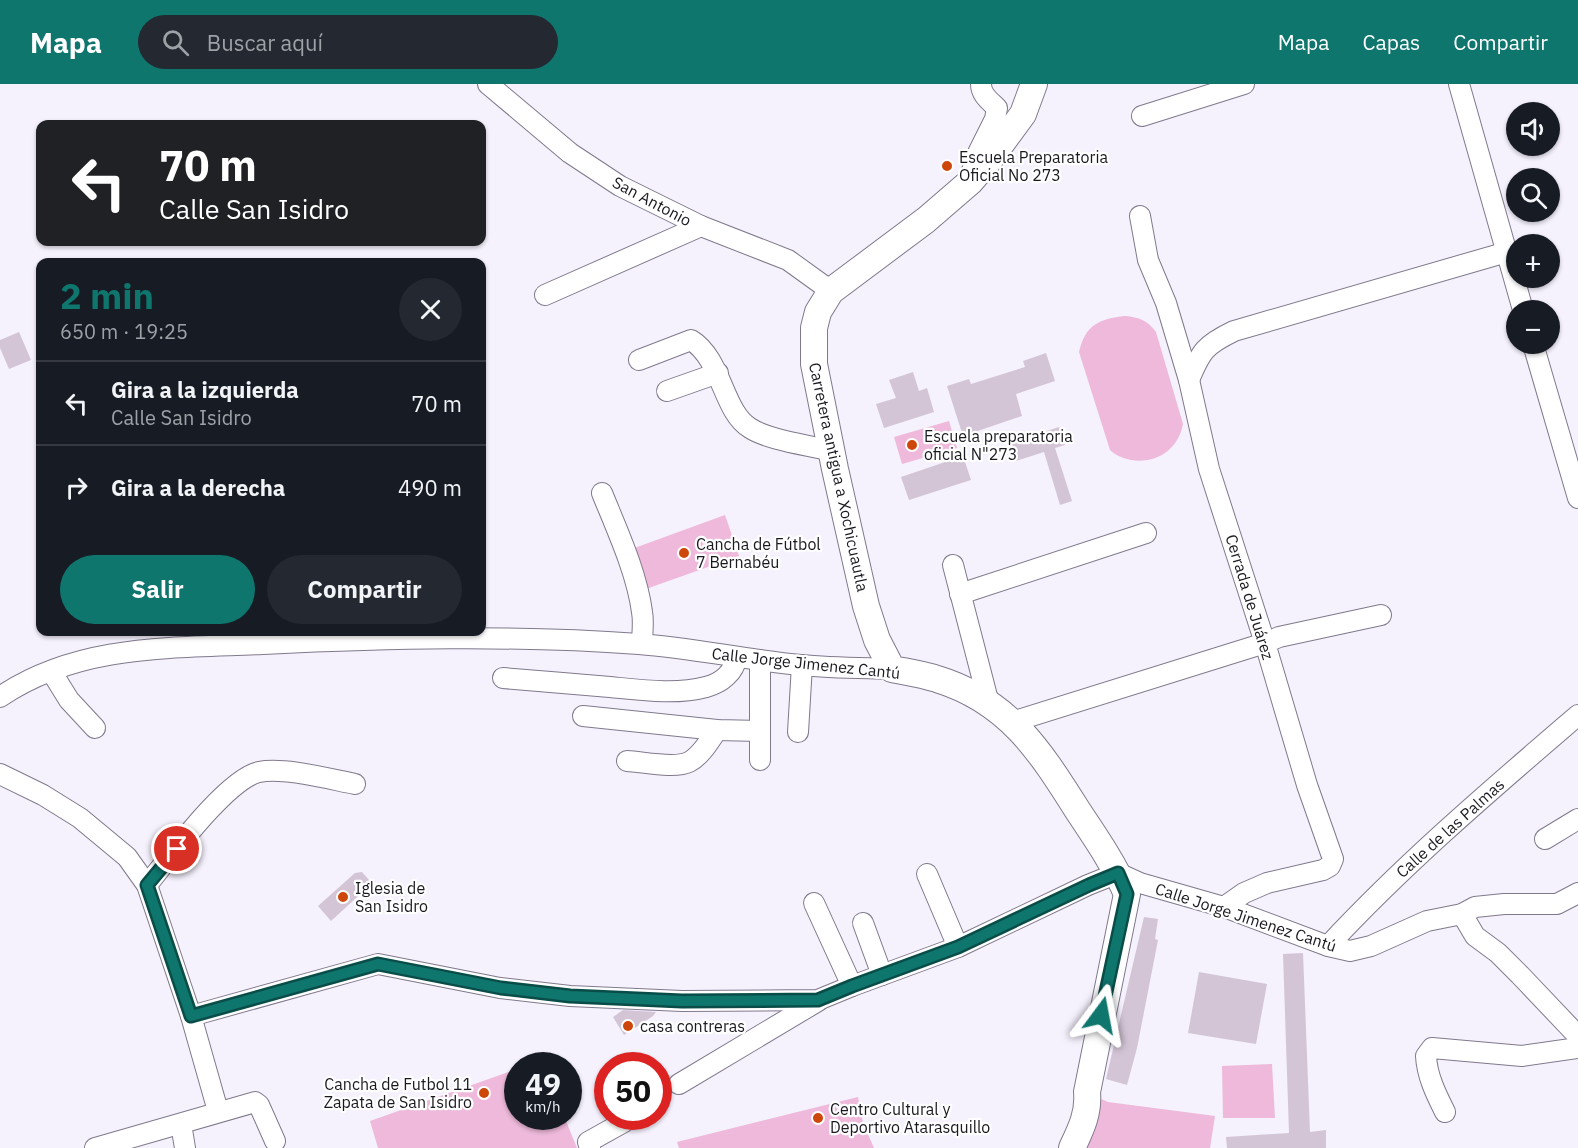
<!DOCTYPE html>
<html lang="es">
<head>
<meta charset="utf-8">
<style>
	:root { --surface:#171b24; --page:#242831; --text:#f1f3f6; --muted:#9ea1a6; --line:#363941; --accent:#0f766e }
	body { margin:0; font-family:"IBM Plex Sans",sans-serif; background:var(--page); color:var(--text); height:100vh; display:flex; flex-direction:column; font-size:22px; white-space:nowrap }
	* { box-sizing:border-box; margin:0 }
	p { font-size:20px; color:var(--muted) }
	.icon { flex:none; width:33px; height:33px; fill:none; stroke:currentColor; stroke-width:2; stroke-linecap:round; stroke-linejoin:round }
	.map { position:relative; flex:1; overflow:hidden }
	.panel { position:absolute; left:36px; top:174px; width:450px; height:378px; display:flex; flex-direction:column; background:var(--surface); border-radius:12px; box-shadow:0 2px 4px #0004 }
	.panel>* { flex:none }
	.guide { position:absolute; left:36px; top:36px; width:450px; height:126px; border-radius:12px; box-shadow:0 2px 4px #0004; background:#202124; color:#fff; overflow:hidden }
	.tools { position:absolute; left:1506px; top:18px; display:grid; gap:12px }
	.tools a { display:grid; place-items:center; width:54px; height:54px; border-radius:50%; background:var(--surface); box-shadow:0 2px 4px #0004; font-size:30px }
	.speed { position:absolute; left:504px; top:968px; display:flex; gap:12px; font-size:30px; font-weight:700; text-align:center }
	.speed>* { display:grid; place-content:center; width:78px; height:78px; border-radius:50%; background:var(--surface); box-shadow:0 2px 4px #0004; line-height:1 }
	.speed small { font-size:15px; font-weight:400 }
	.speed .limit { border:9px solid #d22; background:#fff; color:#111 }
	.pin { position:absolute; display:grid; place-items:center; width:51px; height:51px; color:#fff; margin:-26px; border:3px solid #fff; border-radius:50%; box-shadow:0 2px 6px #0007 }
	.me { position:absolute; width:66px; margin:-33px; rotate:13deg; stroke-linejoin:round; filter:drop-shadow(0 0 4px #0008) }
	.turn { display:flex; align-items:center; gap:21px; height:126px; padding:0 24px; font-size:27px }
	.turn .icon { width:78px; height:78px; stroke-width:2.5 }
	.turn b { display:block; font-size:42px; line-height:51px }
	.round { display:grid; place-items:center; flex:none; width:63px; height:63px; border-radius:32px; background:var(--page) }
	.headline { display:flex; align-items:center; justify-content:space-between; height:102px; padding:0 24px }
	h1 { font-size:36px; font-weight:700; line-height:45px; color:var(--accent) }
	.button { display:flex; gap:12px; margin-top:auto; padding:12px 24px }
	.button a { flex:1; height:69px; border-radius:36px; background:var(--accent); color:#fff; font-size:24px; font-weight:700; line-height:69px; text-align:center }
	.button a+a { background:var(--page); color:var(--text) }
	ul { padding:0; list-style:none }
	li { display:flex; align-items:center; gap:18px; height:84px; padding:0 24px; border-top:2px solid var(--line) }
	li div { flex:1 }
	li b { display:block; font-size:22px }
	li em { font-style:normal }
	header { display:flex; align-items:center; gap:36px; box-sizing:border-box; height:84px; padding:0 30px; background:var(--accent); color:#fff }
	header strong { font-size:28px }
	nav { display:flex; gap:33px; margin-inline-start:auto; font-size:21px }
	.search { width:420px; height:54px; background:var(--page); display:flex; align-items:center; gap:15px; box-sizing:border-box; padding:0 21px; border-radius:33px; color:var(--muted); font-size:22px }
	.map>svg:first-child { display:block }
	.park { fill:#eeb9da }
	.building { fill:#d3c5d6 }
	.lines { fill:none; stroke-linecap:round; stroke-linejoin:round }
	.minor-casing { stroke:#80798c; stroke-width:22 }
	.major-casing { stroke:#80798c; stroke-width:28 }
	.minor { stroke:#fff; stroke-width:20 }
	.major { stroke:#fff; stroke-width:26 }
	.route-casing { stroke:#0a4d48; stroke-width:15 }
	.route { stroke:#0f766e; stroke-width:10 }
	.poi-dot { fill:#cd470b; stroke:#fff; stroke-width:2 }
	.labels { text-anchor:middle; stroke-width:4.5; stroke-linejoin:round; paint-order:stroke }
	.poi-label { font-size:16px; fill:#1b1920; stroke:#fff; text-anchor:start }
	.street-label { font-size:16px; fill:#1b1920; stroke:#fff }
</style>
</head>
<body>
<header>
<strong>Mapa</strong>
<div class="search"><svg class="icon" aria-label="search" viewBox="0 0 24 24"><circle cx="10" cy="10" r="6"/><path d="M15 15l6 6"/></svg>Buscar aquí</div>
<nav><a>Mapa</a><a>Capas</a><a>Compartir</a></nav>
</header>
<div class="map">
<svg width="1578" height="1064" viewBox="0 0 1578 1064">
	<rect width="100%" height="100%" fill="#f5f1fd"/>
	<g class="park">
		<path d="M1125 232C1139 233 1148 237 1156 248L1183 340C1178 366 1156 380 1131 376 1123 374 1116 372 1110 366L1079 268C1085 241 1099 235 1125 232Z"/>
		<path d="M949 337 957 364 902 380 894 353Z"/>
		<path d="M725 431 739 472 643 506 629 466Z"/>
		<path d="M1272 980 1275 1034H1223L1222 982Z"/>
		<path d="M517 985 518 1032H564L577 1064H378L370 1037Z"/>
		<path d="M858 1013 863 1039 874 1064H679L677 1058Z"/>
		<path d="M1099 1014 1108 1018 1215 1032 1210 1064H1082Z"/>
	</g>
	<g class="building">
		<path d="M19 248 31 276 9 285 0 264V256Z"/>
		<path d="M1046 269 1055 297 1016 310 1022 332 963 352 947 302 969 295 971 300 1025 283 1023 277Z"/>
		<path d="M913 288 919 307 927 304 934 328 884 344 876 320 896 314 889 296Z"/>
		<path d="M1059 343 1065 361 1055 364 1072 417 1060 421 1044 368 1016 377 1010 359Z"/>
		<path d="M963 372 971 396 909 416 901 393Z"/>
		<path d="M362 788 369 796 368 803 331 837 318 822 355 789Z"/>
		<path d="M1144 833 1158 835 1155 855 1158 856 1137 964 1127 1001 1106 995Z"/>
		<path d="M1303 869 1310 1048 1326 1046V1064H1227L1226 1053 1289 1049 1283 870Z"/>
		<path d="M1199 888 1267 900 1256 960 1188 949Z"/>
		<path d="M623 926 656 928 653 932 624 951 613 933Z"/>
	</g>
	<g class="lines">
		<g class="minor-casing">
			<g id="minor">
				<path d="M488 0 570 69 620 102 701 142 788 176 831 207"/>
				<path d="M1459 0 1523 226"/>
				<path d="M1142 32 1244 0"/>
				<path d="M970 94 976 73 995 35 997 24C990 17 981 11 981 0"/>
				<path d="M1140 132 1148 176 1166 219 1189 296 1209 385 1265 559 1307 701 1333 775 1330 782 1323 786 1267 799 1244 809 1224 823"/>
				<path d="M545 211 701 142"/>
				<path d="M1533 260 1578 414"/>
				<path d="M639 276 691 256C722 275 723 328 750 344 768 356 808 361 831 367"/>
				<path d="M1189 296C1201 267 1205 261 1234 247L1507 168"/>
				<path d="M667 307 718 289"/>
				<path d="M602 409C617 446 637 489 642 528 644 538 642 550 642 560"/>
				<path d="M953 481 989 620"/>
				<path d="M960 510 1146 449"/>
				<path d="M760 576V676"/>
				<path d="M51 587 69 616 95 644"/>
				<path d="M503 594C539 597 574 600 610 603 641 606 676 611 706 603 722 599 734 588 737 573"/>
				<path d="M0 613C78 560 172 564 263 560 388 554 513 551 639 560 693 564 747 576 801 581 831 584 862 584 892 585"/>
				<path d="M583 632 717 646 760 647"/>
				<path d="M1012 638 1265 559 1279 553 1381 531"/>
				<path d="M798 648 802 581"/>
				<path d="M627 677C644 678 675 685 689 678 701 672 710 656 717 646"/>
				<path d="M0 690 43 711 80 734 127 773 147 801 191 932 218 1027"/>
				<path d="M1545 755 1578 735"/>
				<path d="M927 790 958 863"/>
				<path d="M147 801C170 773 227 695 259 688 284 683 329 695 355 700"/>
				<path d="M814 819 852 902"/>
				<path d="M1462 830 1475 852 1498 869 1520 891 1578 952"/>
				<path d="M863 839 882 891"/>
				<path d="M1328 862C1405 779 1492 705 1578 631"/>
				<path d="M191 932 378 880 500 904 570 912 682 917 818 916 852 902 958 863 1088 801 1118 789 1140 799 1224 823 1328 862 1350 867 1371 862 1427 837 1462 830 1475 823 1504 820H1557L1578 809"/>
				<path d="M679 1000 818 917"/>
				<path d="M1445 1028C1436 1010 1427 992 1426 972L1432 964 1522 972 1578 964"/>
				<path d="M181 1040 185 1064"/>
				<path d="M95 1064 255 1018 259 1021 275 1057"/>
				<path d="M590 1064 588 1058 624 1038"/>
			</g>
		</g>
		<g class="major-casing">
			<path id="major" d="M1034 0 1023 30 990 75 970 98 926 136 831 207 818 228 814 244V280L835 385 866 522 877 556 892 585C907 588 922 590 937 595 1009 617 1040 667 1078 727 1096 754 1114 780 1127 810L1087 1008C1089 1029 1081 1045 1072 1064"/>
		</g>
		<use href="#minor" class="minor"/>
		<use href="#major" class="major"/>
	</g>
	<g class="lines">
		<g class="route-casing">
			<path id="route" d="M177 765 147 801 191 932 378 880 501 904 570 912 682 917 818 916 852 902 958 863 1089 801 1118 789 1127 810 1101 931"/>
		</g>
		<use href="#route" class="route"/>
	</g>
	<g class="poi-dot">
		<circle cx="947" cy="82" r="6"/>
		<circle cx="912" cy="361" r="6"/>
		<circle cx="684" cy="469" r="6"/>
		<circle cx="343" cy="813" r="6"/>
		<circle cx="628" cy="942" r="6"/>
		<circle cx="484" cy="1009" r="6"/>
		<circle cx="818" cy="1034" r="6"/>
	</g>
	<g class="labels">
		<g class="poi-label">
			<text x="959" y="79">Escuela Preparatoria<tspan x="959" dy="18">Oficial No 273</tspan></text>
			<text x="924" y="358">Escuela preparatoria<tspan x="924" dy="18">oficial N"273</tspan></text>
			<text x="696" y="466">Cancha de Fútbol<tspan x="696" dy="18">7 Bernabéu</tspan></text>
			<text x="355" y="810">Iglesia de<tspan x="355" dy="18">San Isidro</tspan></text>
			<text x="640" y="948">casa contreras</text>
			<text x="472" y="1006" text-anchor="end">Cancha de Futbol 11<tspan x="472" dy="18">Zapata de San Isidro</tspan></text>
			<text x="830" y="1031">Centro Cultural y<tspan x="830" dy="18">Deportivo Atarasquillo</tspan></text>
		</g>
		<g class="street-label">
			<text transform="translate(652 117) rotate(28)" y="6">San Antonio</text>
			<text transform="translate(839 393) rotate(78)" y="6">Carretera antigua a Xochicuautla</text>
			<text transform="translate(1250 513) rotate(73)" y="6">Cerrada de Juárez</text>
			<text transform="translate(806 579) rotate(6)" y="6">Calle Jorge Jimenez Cantú</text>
			<text transform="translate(1450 744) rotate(-42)" y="6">Calle de las Palmas</text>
			<text transform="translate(1246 833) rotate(18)" y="6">Calle Jorge Jimenez Cantú</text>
		</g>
	</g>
</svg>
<div class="tools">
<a><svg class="icon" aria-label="sound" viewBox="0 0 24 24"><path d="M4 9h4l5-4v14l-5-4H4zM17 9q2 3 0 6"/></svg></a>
<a><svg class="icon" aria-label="search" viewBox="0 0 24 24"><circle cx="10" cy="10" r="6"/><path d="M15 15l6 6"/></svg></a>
<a>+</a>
<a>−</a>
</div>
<div class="speed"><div>49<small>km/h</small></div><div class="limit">50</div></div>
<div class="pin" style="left:177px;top:765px;background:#d93025"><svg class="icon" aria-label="arrive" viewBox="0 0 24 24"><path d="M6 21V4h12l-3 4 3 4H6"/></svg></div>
<svg class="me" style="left:1101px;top:931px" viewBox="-20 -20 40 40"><path d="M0-17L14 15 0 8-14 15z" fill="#0f766e" stroke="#fff" stroke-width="4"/></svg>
<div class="guide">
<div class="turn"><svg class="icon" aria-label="left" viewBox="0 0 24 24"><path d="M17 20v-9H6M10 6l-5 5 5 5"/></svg><div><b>70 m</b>Calle San Isidro</div></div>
</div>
<section class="panel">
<div class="headline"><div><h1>2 min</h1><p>650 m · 19:25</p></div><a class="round"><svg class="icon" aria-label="close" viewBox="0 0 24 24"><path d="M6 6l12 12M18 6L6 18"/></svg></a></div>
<ul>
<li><svg class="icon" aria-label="left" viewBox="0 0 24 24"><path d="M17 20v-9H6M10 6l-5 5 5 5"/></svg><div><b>Gira a la izquierda</b><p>Calle San Isidro</p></div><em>70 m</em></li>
<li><svg class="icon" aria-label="right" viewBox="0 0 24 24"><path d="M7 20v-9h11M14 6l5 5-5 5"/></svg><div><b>Gira a la derecha</b></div><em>490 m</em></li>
</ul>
<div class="button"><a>Salir</a><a>Compartir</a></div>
</section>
</div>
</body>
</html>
